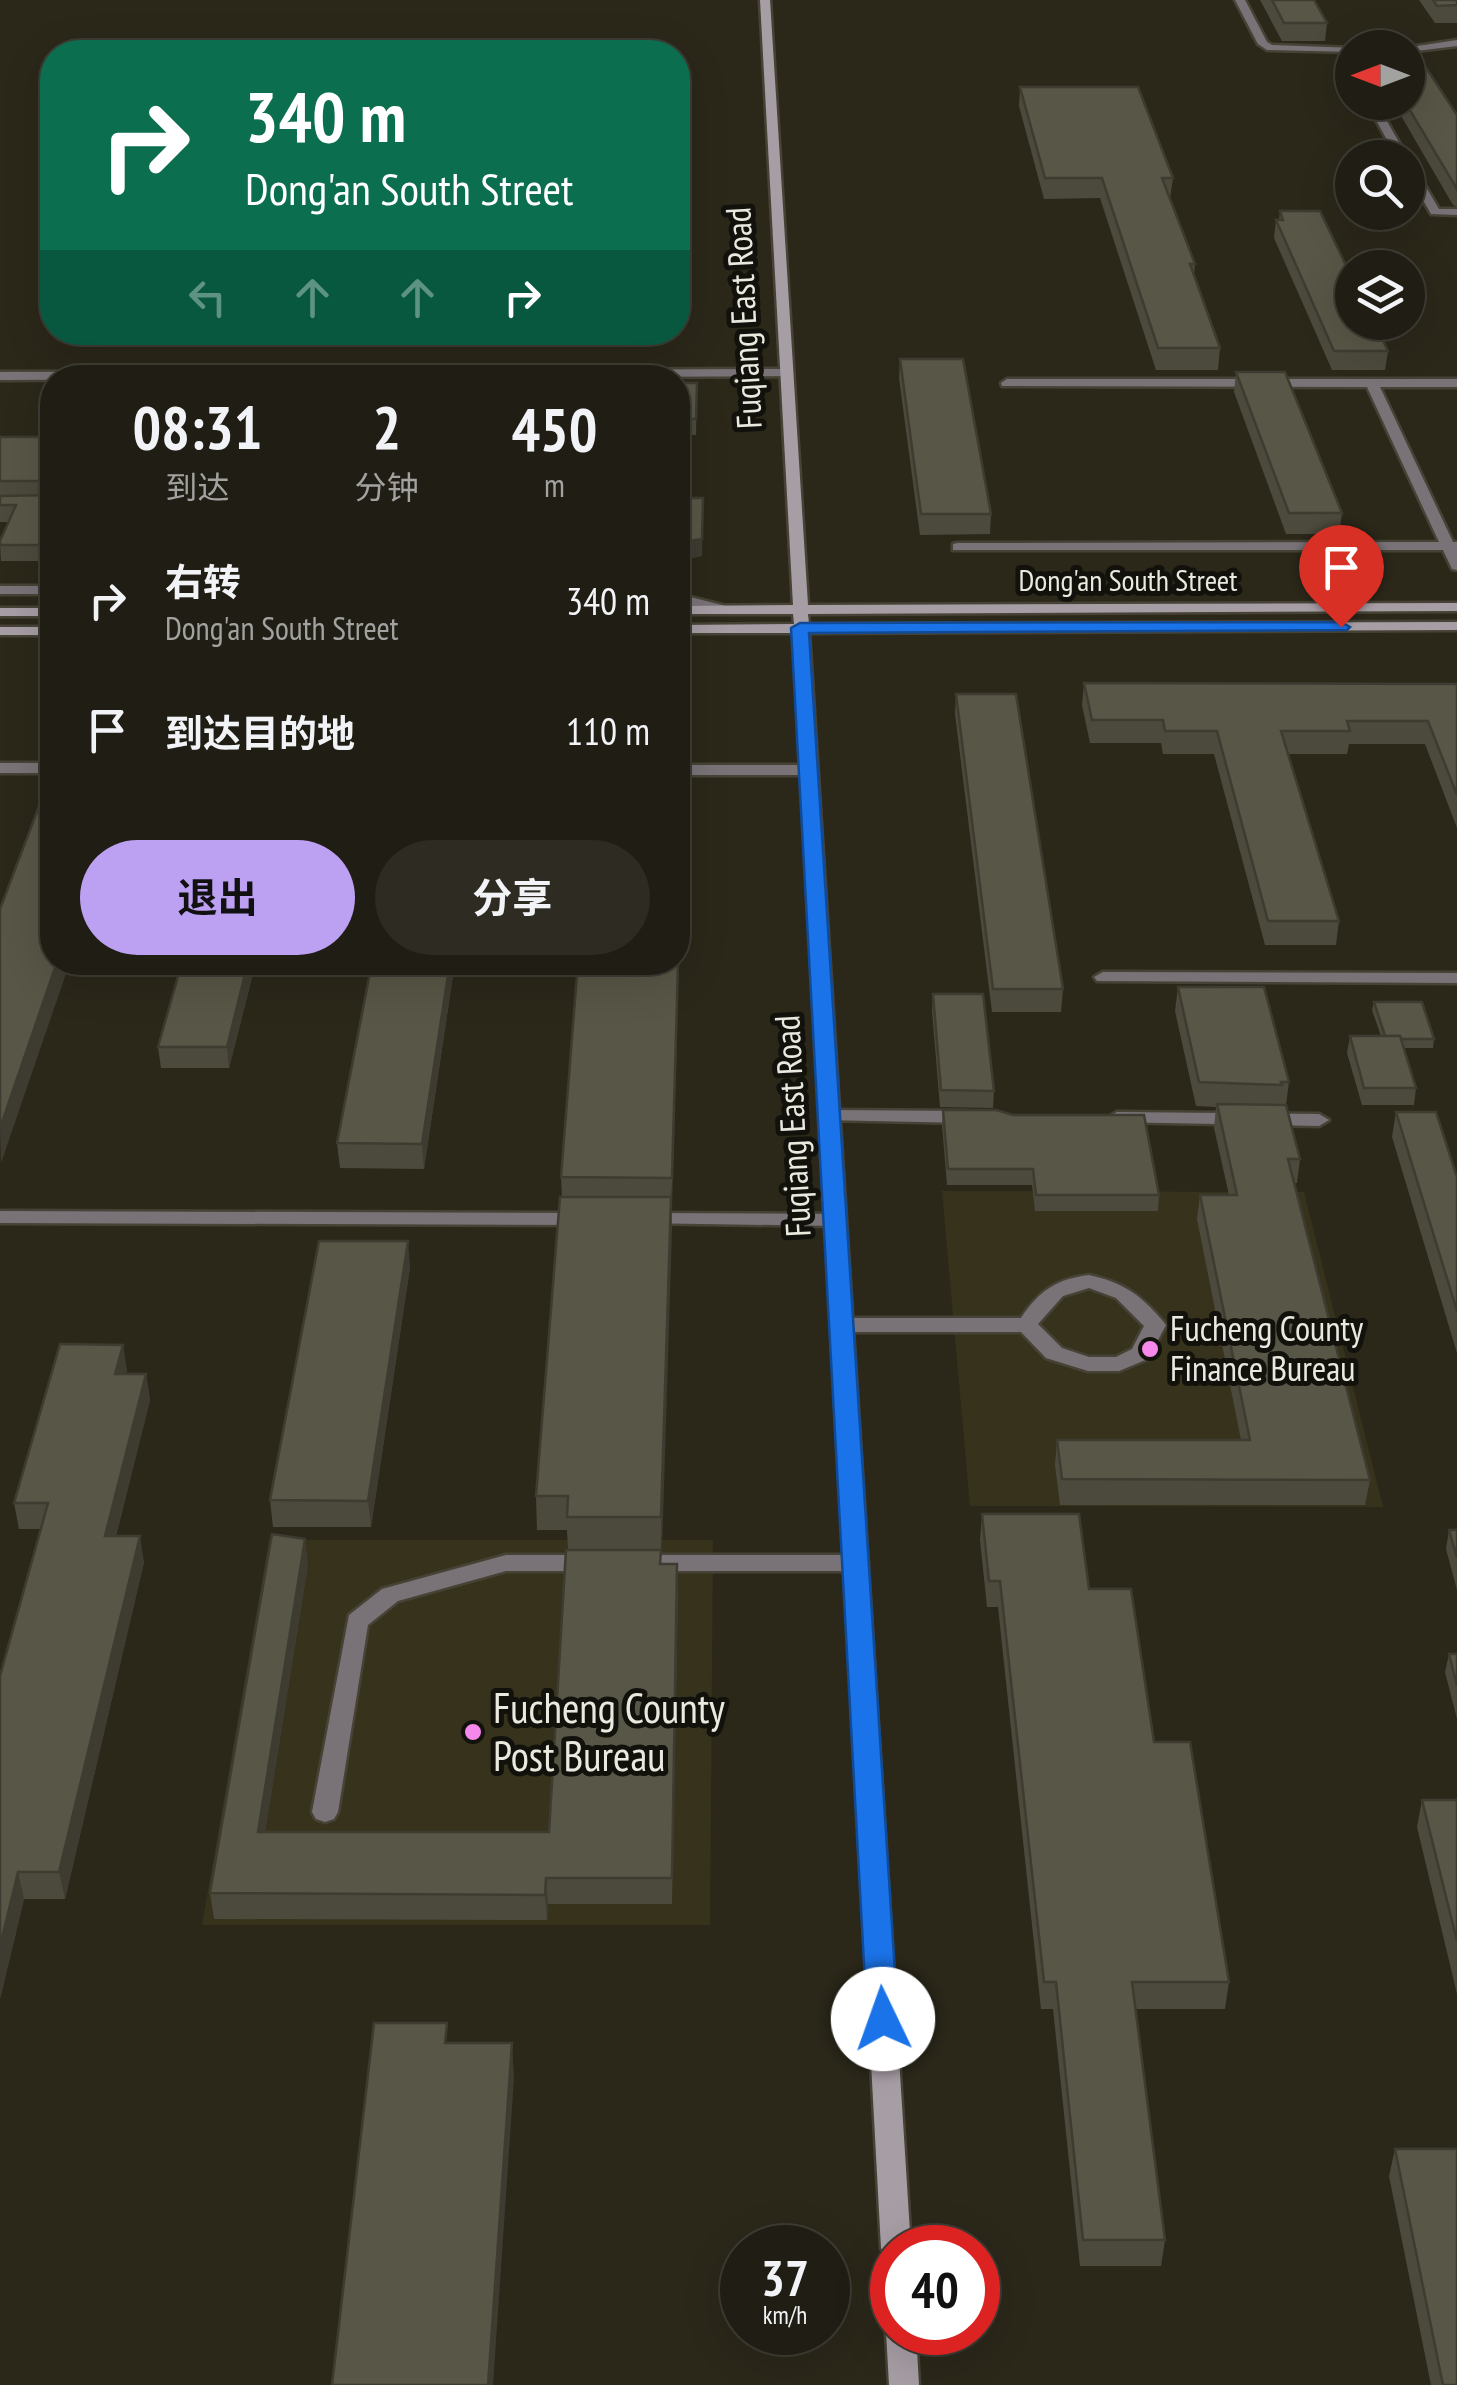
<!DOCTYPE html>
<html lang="zh">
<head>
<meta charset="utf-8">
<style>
	:root { --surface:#201e14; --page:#2d2b22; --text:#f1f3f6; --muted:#a2a2a0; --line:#3d3c34; --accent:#bca0f2 }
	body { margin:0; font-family:"PT Sans Narrow","Noto Sans SC",sans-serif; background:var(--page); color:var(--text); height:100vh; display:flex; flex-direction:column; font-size:38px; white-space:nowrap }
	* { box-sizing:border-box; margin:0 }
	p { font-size:32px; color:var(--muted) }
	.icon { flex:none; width:55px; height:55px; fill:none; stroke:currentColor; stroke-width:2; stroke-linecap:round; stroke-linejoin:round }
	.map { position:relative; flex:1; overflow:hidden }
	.drawer { position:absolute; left:40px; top:365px; width:650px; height:610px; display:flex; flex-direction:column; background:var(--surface); border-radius:40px; box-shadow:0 10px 40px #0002,0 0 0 2px var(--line) }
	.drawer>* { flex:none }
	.top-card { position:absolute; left:40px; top:40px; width:650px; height:305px; border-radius:40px; box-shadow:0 10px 40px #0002,0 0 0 2px var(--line); background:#0b6e4f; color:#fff; overflow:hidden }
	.needle { width:65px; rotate:270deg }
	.buttons { position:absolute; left:1335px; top:30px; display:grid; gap:20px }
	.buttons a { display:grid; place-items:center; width:90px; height:90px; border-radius:50%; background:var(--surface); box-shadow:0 10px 40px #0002,0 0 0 2px var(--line); font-size:50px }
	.speed { position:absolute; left:720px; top:2225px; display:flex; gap:20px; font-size:50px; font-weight:700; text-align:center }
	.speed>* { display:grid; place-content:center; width:130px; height:130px; border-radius:50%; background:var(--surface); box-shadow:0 10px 40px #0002,0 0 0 2px var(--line); line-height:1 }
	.speed small { font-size:25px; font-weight:400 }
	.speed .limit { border:15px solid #d22; background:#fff; color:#111 }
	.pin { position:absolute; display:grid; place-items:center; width:85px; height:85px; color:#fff; margin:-102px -42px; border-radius:50% 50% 50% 0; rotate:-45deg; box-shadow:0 0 10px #0007 }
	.pin .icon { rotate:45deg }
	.me { position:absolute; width:110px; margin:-55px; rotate:357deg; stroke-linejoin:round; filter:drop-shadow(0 0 8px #0008) }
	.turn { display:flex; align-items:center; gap:35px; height:210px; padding:0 40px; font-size:45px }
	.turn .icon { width:130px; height:130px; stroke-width:2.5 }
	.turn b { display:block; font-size:70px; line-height:85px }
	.lanes { display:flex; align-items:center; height:95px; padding:0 40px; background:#0003; justify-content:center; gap:50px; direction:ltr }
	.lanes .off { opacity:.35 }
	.eta { display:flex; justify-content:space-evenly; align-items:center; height:170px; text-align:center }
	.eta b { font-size:60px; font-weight:700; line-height:70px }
	.cta { display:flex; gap:20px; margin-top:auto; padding:20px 40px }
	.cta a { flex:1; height:115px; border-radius:60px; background:var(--accent); color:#111; font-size:40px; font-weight:700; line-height:115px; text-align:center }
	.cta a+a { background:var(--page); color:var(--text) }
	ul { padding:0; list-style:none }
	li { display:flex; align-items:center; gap:30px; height:130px; padding:0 40px }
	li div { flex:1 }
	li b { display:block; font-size:38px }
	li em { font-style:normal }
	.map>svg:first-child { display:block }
	.built { fill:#36321c }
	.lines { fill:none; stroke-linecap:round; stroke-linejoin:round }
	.lane-casing { stroke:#464336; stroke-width:5 }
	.street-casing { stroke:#464336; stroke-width:5 }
	.secondary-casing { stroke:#464336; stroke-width:5 }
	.lane { fill:#797378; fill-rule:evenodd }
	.street { fill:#797378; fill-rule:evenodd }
	.secondary { fill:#a79da5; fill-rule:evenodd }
	.wall { fill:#4c4a3c }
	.shaded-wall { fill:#3e3c31 }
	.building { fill:#585646; stroke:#3e3c31; stroke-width:2.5 }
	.route { fill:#1a73e8; stroke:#114b97; stroke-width:2.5 }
	.poi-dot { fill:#f788eb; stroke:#12110b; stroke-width:4 }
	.labels { text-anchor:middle; stroke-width:10; stroke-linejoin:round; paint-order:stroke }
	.far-street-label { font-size:30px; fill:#eae9df; stroke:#12110b }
	.street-label { font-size:35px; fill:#eae9df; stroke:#12110b }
	.poi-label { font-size:35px; fill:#eae9df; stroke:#12110b; text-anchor:start }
	.near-poi-label { font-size:42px; fill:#eae9df; stroke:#12110b; text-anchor:start }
</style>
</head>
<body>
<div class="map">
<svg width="1457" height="2385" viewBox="0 0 1457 2385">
	<rect width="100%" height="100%" fill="#2b281a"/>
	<g class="built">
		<path d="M942 1191 1304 1192 1383 1507 970 1506Z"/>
		<path d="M269 1540H713L710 1925H202Z"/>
	</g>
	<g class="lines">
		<g class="lane-casing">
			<g id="lane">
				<path d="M1235 0H1245L1267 42 1272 45 1356 48H1352V52L1267 50 1258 44Z"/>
				<path d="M1457 40V46L1408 52V48H1404Z"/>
				<path d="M1366 102H1376L1408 158V159L1397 158Z"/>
				<path d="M1408 162 1413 165 1439 209H1457V215L1431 214 1408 174Z"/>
				<path d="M1007 379H1457V387H1380L1453 542H1457V570L1452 569 1443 550H953V544L958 543 1439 542 1367 387 1002 386 1001 383Z"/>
				<path d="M1103 972 1457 973V983L1097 981 1094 977Z"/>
				<path d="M830 1110 968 1111 978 1117 968 1123 823 1120 820 1116 823 1112Z"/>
				<path d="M1117 1112 1319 1114 1329 1120 1319 1126 1110 1122 1107 1118Z"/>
				<path d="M0 1211 583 1213 593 1219 583 1225 0 1223Z"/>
				<path d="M647 1213 836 1214 846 1220 836 1226 640 1223 637 1219 640 1215Z"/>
				<path d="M1089 1275C1122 1282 1141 1295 1162 1320L1166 1325 1148 1359 1119 1371H1088L1046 1358 1021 1332H842L831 1325 842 1318H1021C1039 1291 1056 1279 1089 1275ZM1089 1288 1116 1298 1144 1326 1132 1349 1116 1357H1089L1062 1348 1038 1324 1063 1296Z"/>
				<path d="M506 1555H588L596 1557 600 1563 596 1569 588 1571H506L398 1601 368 1625 338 1812 334 1819 325 1822 316 1819 312 1812 349 1615 382 1589Z"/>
				<path d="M637 1555H856L864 1557 868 1563 864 1569 856 1571H637L629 1569 625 1563 629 1557Z"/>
			</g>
		</g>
		<g class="street-casing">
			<g id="street">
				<path d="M785 369 791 373 789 376 0 380V372Z"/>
				<rect x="0" y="586" width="52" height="8"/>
				<path d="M678 594 726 606 728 609 721 613 678 602Z"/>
				<rect x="0" y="763" width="52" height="10"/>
				<path d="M678 765H809L817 770 809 775H678Z"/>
			</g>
		</g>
		<g class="secondary-casing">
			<g id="secondary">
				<path d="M760 0H770L808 605 1457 603V611L808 614 809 624 1457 622V630L809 633 911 2248H892V2260L886 2257 881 2248 794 633H678V625L794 624 793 614H678V606L793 605Z"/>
				<rect x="0" y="608" width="52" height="8"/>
				<rect x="0" y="627" width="52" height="8"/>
				<path d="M890 2322 892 2332H916L919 2385H889L886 2332Z"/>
			</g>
		</g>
		<use href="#lane" class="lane"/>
		<use href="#street" class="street"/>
		<use href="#secondary" class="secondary"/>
	</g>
	<g class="wall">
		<path d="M1260 0H1314L1327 23 1325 41H1282Z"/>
		<path d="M1419 0H1457V23H1435Z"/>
		<path d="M1368 40H1408L1457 115V207L1453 205 1393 102H1408V48H1367Z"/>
		<path d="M1020 87 1173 178 1170 198 1195 264 1194 276 1220 348 1218 370H1156L1100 198 1044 199 1019 106Z"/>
		<path d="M1280 211 1388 351 1385 370H1332L1274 238 1276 220H1279Z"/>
		<path d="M900 359 991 514 990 534 920 535 899 378Z"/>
		<path d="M1236 372 1342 513 1339 534H1286L1234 392Z"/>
		<path d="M678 383H697L696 435H678Z"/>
		<path d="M0 437H52V561H1L0 541 9 522H0Z"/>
		<path d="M678 498 702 556 678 560Z"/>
		<path d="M1084 683 1457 684V828L1425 744H1349L1347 754H1288L1339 921 1336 945H1265L1214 754H1163L1161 743H1090L1082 705Z"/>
		<path d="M956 694 1063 989 1061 1012H992L955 714Z"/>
		<path d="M684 779 661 1551V1564L678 1590 672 1904H548L547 1920 214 1919 210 1893 308 1564 265 1832H549L568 1550 567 1530H537L536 1496 562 1197 561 1177Z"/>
		<path d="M182 962H256L229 1068H161L158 1047Z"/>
		<path d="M455 962 424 1169 340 1168 337 1143Z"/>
		<path d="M1178 987 1289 1082 1286 1105 1300 1159 1297 1183H1294L1370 1480 1365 1505H1060L1055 1465 1057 1440H1241L1197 1219 1200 1195H1229L1214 1128 1216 1107 1196 1106 1175 1011Z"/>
		<path d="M933 994 994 1091 993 1108 940 1107 932 1011Z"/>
		<path d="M1374 1002 1434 1039 1433 1048H1403L1416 1088 1414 1105H1362L1347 1053 1350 1036H1381L1372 1010Z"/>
		<path d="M943 1110 1159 1195 1158 1211H1035L1032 1185H947L942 1125Z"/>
		<path d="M1396 1112 1457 1177V1353L1392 1137Z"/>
		<path d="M410 1267 371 1527H273L270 1500Z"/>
		<path d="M127 1370 126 1374H146L150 1400 116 1536 144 1562 65 1899H24L0 1999V1676L41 1529H19L14 1503Z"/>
		<path d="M982 1514 1089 1589 1154 1742 1229 1982 1225 2009H1135L1165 2240 1161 2266H1080L1053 2009H1041L998 1607H987L980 1540Z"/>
		<path d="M1449 1530H1457V1590L1446 1549Z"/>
		<path d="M1449 1654H1457V1719L1445 1672Z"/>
		<path d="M1422 1800H1457V1994L1417 1827Z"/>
		<path d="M1395 2149 1457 2385H1431L1389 2176Z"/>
	</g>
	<g class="shaded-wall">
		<path d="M703 498 702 556 683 560V543Z"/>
		<path d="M684 750V779L672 1210V1178Z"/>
		<path d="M57 962H70L1 1163 0 1128Z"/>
		<path d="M248 962H256L229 1068 227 1047Z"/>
		<path d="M450 962H455L424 1169 422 1144Z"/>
		<path d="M671 1197 672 1229 662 1551 661 1517Z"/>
		<path d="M408 1241 410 1267 371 1527 368 1501Z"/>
		<path d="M123 1345 127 1370 119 1400 115 1374Z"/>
		<path d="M146 1374 150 1400 109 1562 105 1536Z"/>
		<path d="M140 1536 144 1562 65 1899 59 1872Z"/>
		<path d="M305 1539 308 1564 261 1858 258 1832Z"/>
		<path d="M18 1872 24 1899 0 1999V1946Z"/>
		<path d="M546 1878 548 1904 547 1920 545 1895Z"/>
		<path d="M512 2043 514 2078 493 2385H488Z"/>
	</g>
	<g class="building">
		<path d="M1272 0H1314L1327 23H1284Z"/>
		<path d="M1433 0H1457V5L1437 6Z"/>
		<path d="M1368 40H1408L1457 115V189L1405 102H1408V48H1373Z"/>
		<path d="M1020 87H1138L1173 178H1162L1195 264H1190L1220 348H1158L1102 178H1045Z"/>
		<path d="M1280 211H1320L1352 278V322H1374L1388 351H1334L1276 220H1283Z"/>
		<path d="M900 359H963L991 514H921Z"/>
		<path d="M1236 372H1285L1342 513H1289Z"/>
		<path d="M678 383H697L696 419H678Z"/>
		<path d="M0 437H52V484L50 481H0Z"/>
		<path d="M52 493V545H0V541L16 505H0V496L52 495Z"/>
		<path d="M678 498H703L702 539 678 543Z"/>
		<path d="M1084 683 1457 684V795L1428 721H1347L1350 731H1281L1339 921H1268L1217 731H1165L1163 720H1092Z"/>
		<path d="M956 694H1016L1063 989H993Z"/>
		<path d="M678 750H684L672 1178 561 1177 578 962H678Z"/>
		<path d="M52 772V962H57L0 1128V909Z"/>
		<path d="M182 962H248L227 1047H158Z"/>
		<path d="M372 962H450L422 1144 337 1143Z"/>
		<path d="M1178 987H1264L1289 1082H1281L1282 1085 1199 1082Z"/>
		<path d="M933 994H983L994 1091 941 1090Z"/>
		<path d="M1374 1002H1422L1434 1039H1401L1400 1036H1385Z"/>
		<path d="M1350 1036H1400L1416 1088H1364Z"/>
		<path d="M1217 1104 1286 1105 1300 1159H1288L1370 1480 1062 1479 1057 1440H1250L1200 1195H1237Z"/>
		<path d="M943 1110H996L1013 1115H1144L1159 1195H1036L1033 1169H948Z"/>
		<path d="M1396 1112H1436L1457 1177V1311Z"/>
		<path d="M560 1197H671L661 1517H567L568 1496H536Z"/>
		<path d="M319 1241H408L368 1501 270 1500Z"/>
		<path d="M60 1344 123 1345 115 1374H146L105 1536H140L59 1872H18L0 1946V1676L48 1503H14Z"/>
		<path d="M982 1514H1079L1089 1589H1131L1154 1742H1190L1229 1982H1132L1165 2240H1083L1056 1982H1044L1000 1581H989Z"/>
		<path d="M1449 1530H1457V1558Z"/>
		<path d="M272 1534 305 1539 258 1832H549L566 1550H661L660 1564H677L672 1878H546L545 1895 210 1893Z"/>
		<path d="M1449 1654H1457V1686Z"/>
		<path d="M1422 1800H1457V1941Z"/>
		<path d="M374 2023H447L445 2043H512L488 2385H332Z"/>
		<path d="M1395 2149H1457V2385H1443Z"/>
	</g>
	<path class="route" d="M1341 622 1350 627 1347 630 809 633 898 2019 894 2028 883 2032 872 2028 867 2019 791 628 800 623Z"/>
	<g class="poi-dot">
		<circle cx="1150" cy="1349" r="10"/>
		<circle cx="473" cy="1732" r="10"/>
	</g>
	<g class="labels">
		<g class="far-street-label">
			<text x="1128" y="591">Dong'an South Street</text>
		</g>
		<g class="street-label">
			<text transform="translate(744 318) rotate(-93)" y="12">Fuqiang East Road</text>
			<text transform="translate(793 1126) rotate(-93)" y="12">Fuqiang East Road</text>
		</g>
		<g class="poi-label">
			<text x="1170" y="1341">Fucheng County<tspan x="1170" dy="40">Finance Bureau</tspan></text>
		</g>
		<g class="near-poi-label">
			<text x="493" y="1723">Fucheng County<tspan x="493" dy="48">Post Bureau</tspan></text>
		</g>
	</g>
</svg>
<div class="buttons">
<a><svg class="needle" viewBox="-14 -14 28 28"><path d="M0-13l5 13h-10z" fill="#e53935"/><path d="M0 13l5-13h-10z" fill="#a2a2a0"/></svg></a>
<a><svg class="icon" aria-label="search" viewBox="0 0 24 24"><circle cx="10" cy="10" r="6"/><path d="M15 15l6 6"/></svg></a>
<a><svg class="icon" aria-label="layers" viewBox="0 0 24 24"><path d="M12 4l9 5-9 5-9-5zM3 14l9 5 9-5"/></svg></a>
</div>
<div class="speed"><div>37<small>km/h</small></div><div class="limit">40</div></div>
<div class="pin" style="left:1341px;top:627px;background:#d93025"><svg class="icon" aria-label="arrive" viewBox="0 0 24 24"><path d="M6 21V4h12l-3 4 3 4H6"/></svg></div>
<svg class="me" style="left:883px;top:2019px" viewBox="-20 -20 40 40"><circle r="19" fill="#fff"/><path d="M0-13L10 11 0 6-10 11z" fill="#1a73e8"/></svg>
<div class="top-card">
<div class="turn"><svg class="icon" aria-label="right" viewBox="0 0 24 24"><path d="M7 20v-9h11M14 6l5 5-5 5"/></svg><div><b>340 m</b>Dong'an South Street</div></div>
<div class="lanes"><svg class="icon off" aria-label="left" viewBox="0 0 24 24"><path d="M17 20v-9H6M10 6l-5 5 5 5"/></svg><svg class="icon off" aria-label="ahead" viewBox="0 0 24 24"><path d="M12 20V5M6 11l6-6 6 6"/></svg><svg class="icon off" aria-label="ahead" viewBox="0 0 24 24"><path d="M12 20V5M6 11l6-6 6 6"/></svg><svg class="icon" aria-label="right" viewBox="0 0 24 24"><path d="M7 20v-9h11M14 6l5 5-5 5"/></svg></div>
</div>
<section class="drawer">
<div class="eta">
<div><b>08:31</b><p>到达</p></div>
<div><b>2</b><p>分钟</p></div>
<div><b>450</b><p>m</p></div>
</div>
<ul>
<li><svg class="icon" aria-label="right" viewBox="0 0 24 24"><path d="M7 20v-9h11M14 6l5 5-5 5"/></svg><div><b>右转</b><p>Dong'an South Street</p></div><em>340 m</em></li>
<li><svg class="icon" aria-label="arrive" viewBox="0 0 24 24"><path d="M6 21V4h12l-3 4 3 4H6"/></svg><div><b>到达目的地</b></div><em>110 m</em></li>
</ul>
<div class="cta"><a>退出</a><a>分享</a></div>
</section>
</div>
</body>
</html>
